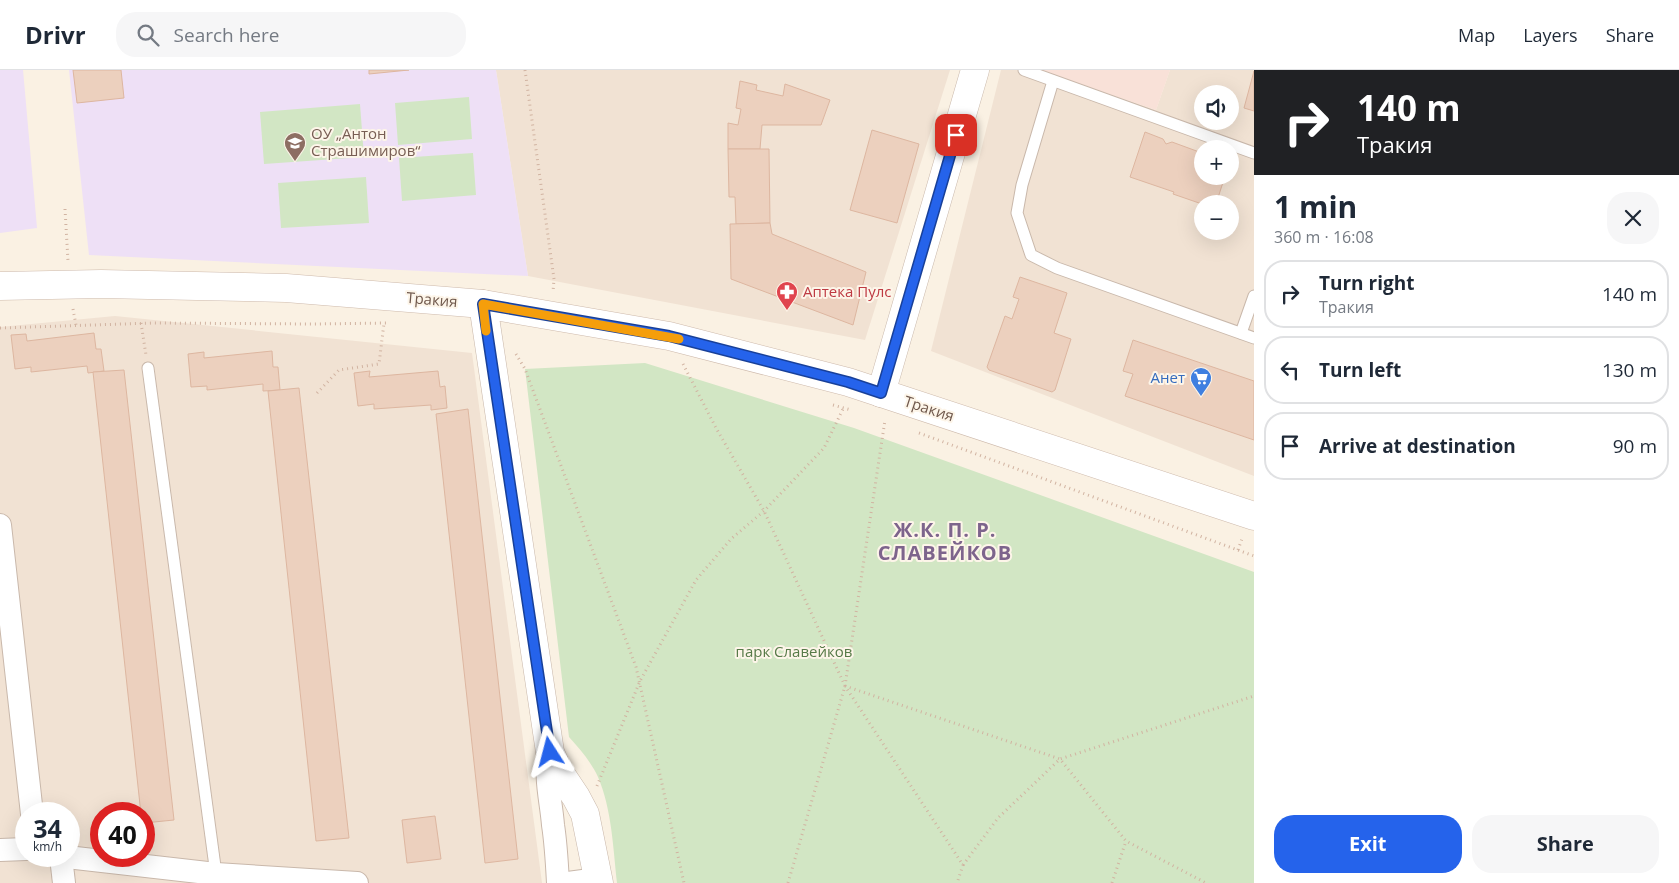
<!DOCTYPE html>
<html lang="en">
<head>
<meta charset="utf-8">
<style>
	:root { --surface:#fff; --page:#f6f6f7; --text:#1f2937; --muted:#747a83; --line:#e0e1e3; --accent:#2563eb }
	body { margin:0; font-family:"Open Sans",sans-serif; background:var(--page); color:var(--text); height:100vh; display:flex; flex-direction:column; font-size:19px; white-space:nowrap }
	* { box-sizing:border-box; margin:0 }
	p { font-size:16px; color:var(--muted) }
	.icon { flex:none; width:28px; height:28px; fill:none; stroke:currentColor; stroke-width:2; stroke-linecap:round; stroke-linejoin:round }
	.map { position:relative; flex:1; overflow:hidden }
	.sheet { display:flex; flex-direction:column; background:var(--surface); width:425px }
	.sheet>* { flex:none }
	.top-card { background:#202124; color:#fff; overflow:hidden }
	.tools { position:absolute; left:1194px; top:15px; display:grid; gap:10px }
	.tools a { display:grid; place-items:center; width:45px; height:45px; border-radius:50%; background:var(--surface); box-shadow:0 5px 20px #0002; font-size:25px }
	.speed { position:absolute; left:15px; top:732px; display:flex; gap:10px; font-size:25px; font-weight:700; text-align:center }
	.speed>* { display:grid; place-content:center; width:65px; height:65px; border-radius:50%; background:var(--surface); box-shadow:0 5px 20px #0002; line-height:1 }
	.speed small { font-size:12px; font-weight:400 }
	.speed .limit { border:8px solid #d22; background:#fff; color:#111 }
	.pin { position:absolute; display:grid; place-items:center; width:42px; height:42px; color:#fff; margin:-21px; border-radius:10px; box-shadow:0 2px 8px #0006 }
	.me { position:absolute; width:55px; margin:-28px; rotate:351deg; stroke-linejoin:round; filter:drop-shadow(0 0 4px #0008) }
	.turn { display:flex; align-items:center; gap:18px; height:105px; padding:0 20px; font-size:22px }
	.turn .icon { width:65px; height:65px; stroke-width:2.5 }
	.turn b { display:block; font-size:35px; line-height:42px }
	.round { display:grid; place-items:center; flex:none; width:52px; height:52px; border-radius:20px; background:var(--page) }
	.headline { display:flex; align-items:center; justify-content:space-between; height:85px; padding:0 20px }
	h1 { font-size:30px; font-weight:700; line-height:38px }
	.action { display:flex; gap:10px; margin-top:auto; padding:10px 20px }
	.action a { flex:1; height:58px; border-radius:20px; background:var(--accent); color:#fff; font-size:20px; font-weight:700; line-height:58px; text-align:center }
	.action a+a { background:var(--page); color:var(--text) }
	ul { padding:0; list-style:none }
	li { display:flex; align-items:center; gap:15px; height:68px; margin:0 10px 8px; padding:0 10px; border:2px solid var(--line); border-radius:20px }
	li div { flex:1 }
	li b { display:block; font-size:19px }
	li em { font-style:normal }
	header { display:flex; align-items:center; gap:30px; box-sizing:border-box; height:70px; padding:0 25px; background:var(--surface); border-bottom:1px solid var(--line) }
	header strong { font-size:24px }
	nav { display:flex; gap:28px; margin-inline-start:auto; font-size:18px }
	.search { width:350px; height:45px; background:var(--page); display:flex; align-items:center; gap:12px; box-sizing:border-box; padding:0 18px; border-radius:20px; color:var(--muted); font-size:19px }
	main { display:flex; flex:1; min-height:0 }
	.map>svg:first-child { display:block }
	.residential { fill:#f1e2d3; fill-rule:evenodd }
	.commercial { fill:#f9e1d8 }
	.education { fill:#eee0f6 }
	.green { fill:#d2e6c4 }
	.building { fill:#ecd0be; stroke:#ddb6a0 }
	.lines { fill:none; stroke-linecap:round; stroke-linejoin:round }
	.service-casing { stroke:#c9b8ab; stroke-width:13 }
	.minor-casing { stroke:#c9b8ab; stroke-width:24 }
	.tertiary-casing { stroke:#c9b8ab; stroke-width:29 }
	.secondary-casing { stroke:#cebaac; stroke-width:29 }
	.path { stroke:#d1b3a1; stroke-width:3; stroke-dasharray:1 4; stroke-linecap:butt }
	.service { stroke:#fff; stroke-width:11 }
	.minor { stroke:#fff; stroke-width:22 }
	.tertiary { stroke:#fff; stroke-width:28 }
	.secondary { stroke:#fff; stroke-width:28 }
	.route-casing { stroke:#184099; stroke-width:12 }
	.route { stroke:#2563eb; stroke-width:9 }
	.slow { stroke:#f59e0b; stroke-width:9 }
	.labels { text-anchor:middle; stroke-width:4; stroke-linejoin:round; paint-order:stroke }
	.education-label { font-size:15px; fill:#785e54; stroke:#fdf5e9; text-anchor:start }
	.health-label { font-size:15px; fill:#be3a42; stroke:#fdf5e9; text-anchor:start }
	.street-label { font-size:15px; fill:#6f584c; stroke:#fdf5e9 }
	.shop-label { font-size:15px; fill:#366cbe; stroke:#fdf5e9; text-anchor:end }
	.park-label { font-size:15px; fill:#577a48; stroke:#fdf5e9 }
	.district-label { font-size:20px; font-weight:bold; letter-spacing:1px; fill:#7d648c; stroke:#fdf5e9 }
</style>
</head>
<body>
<header>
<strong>Drivr</strong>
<div class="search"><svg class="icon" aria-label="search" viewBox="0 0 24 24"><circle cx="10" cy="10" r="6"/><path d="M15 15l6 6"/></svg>Search here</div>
<nav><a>Map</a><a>Layers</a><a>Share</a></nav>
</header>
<main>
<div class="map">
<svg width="1254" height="813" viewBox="0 0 1254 813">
	<rect width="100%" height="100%" fill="#faf1e3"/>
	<g class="residential">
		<path d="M496 0H950L865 270 528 206Z"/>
		<path d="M1001 0H1038L1156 40 1170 0H1254V406L931 281ZM1202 24H1230V51H1202ZM1202 79H1230V106H1202ZM1202 134H1230V161H1202Z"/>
		<path d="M115 246 472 283 542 813H0V257ZM26 744H69V786H26ZM101 744H144V786H101Z"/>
	</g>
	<path class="commercial" d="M1038 0H1170L1156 40Z"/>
	<g class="education">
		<path d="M0 0H23L37 158 0 163Z"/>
		<path d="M69 0H496L528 206 89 185Z"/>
	</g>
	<g class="green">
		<path d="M469 27 472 69 398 75 395 33Z"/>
		<path d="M360 34 364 87 264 94 260 42Z"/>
		<path d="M473 83 476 125 402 131 399 88Z"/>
		<path d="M366 107 369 153 281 158 278 113Z"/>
		<path d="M645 293 854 358 1254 502V813H617C613 778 612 740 598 707 591 692 580 679 569 667L525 299Z"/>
	</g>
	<g class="building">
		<path d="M73 0H121L124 28 77 33Z"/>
		<path d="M369 0H409L369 4Z"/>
		<path d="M1254 1V41L1244 38Z"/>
		<path d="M740 11 757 15 756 20 783 26 785 14 830 30 821 55H762L760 79H728V53L738 55 741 39 736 38Z"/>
		<path d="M872 60 919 74 897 153 850 140Z"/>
		<path d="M1145 62 1163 69 1166 74 1172 72 1202 83V106H1225L1216 134H1202L1173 124 1174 122 1130 107Z"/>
		<path d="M728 79H769L770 153 736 154 735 127H729Z"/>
		<path d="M770 153 772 164 866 202 853 255 731 209 730 154Z"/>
		<path d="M1020 207 1067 223 1054 263 1071 269 1055 320 1052 322 989 300 987 297 1005 246 1012 249 1019 229 1013 227Z"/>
		<path d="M94 263 96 279H101L104 301 88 303 87 296 31 302V297L15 299 11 265 26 264 27 271Z"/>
		<path d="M1133 270 1254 311V370L1125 326 1133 304 1123 301Z"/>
		<path d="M272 281 273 297H278L280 320 263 321V314L207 320V316L191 317 188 284 204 282V288Z"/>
		<path d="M124 300 174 750 144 753V744H141L93 302Z"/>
		<path d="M370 301 369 307 438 301 440 317 445 316 447 338 431 340V335L374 339V334L358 336 354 303Z"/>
		<path d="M299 318 349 768 316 771 268 321Z"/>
		<path d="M468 339 518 789 485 793 436 344Z"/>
		<path d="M435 746 441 789 407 793 402 750Z"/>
	</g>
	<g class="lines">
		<g class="service-casing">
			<g id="service">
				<path d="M1024 0 1254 83"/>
				<path d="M1053 11 1022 115 1017 143 1031 185 1057 198 1254 268"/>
				<path d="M1241 263 1254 226"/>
				<path d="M148 298 216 804"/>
			</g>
		</g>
		<g class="minor-casing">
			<g id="minor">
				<path d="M0 455 32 744"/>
				<path d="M550 682C544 708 551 729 553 755 556 774 557 794 558 813"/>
				<path d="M0 780 26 779"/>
				<path d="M58 786 216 804 357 813"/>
				<path d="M61 787 64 813"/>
				<path d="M568 813 598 809"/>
			</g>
		</g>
		<g class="tertiary-casing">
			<g id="tertiary">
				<path d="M483 234 550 682 556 697 576 727 585 744 599 813"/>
				<path d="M881 323 975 0"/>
			</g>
		</g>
		<g class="secondary-casing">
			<path id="secondary" d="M0 216 101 214 286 218 483 234 669 266 848 312 1254 446"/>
		</g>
		<g class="path">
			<path d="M525 0 554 209 553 222"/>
			<path d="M65 139 68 191"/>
			<path d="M73 239 76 255"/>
			<path d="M141 253 146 285"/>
			<path d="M0 258 154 253 314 254 389 253"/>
			<path d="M516 284 525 299 636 597 684 813"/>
			<path d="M683 294 716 358 764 441 845 616 963 795 957 813"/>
			<path d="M317 323 339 300 379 294 384 253"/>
			<path d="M833 335 851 340"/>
			<path d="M919 363 1254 486"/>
			<path d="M1238 480 1243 466"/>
			<path d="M845 616 1060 689 1126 771 1206 813"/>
			<path d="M597 716 640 611 696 510 731 469 764 441 824 378 844 337"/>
			<path d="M963 795 998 748 1060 689 1254 626"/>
			<path d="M788 813 845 616 885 350"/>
			<path d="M1112 813 1126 771"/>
		</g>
		<use href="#service" class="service"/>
		<use href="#minor" class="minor"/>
		<use href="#tertiary" class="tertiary"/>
		<use href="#secondary" class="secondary"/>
	</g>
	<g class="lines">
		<g class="route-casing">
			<path id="route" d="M550 682 483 234 669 266 848 312 881 323 956 65"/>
		</g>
		<use href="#route" class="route"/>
		<path class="slow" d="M486 261 483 234 679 269"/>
	</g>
	<defs>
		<g id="school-pin" transform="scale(1.125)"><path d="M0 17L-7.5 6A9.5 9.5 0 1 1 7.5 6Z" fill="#8d6e63" stroke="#fdf5e9"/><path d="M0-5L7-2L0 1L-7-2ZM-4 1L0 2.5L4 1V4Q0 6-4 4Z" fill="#fff"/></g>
		<g id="pharmacy-pin" transform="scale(1.125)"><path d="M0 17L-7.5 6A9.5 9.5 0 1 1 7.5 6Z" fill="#e0444e" stroke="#fdf5e9"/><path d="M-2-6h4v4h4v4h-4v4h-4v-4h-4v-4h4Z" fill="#fff"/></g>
		<g id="supermarket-pin" transform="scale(1.125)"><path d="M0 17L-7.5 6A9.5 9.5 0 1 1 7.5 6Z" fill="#3f7fe0" stroke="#fdf5e9"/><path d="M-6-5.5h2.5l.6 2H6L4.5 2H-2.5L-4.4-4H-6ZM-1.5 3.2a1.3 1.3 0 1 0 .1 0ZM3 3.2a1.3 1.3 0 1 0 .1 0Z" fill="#fff"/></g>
	</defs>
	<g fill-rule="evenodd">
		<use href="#school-pin" x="295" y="73"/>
		<use href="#pharmacy-pin" x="787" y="222"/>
		<use href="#supermarket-pin" x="1201" y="308"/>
	</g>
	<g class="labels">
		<g class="education-label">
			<text x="311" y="69">ОУ „Антон<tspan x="311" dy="17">Страшимиров“</tspan></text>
		</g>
		<g class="health-label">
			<text x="803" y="227">Аптека Пулс</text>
		</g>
		<g class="street-label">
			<text transform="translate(432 230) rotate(5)" y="5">Тракия</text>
			<text transform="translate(929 339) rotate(18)" y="5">Тракия</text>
		</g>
		<g class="shop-label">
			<text x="1185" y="313">Анет</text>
		</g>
		<g class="park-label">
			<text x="794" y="587">парк Славейков</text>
		</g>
		<g class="district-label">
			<text x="945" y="467">Ж.К. П. Р.<tspan x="945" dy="23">СЛАВЕЙКОВ</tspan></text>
		</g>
	</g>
</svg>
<div class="tools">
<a><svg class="icon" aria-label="sound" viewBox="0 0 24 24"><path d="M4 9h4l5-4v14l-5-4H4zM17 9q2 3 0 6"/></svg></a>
<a>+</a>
<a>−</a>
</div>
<div class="speed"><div>34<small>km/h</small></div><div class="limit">40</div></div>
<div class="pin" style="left:956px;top:65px;background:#d93025"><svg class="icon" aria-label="arrive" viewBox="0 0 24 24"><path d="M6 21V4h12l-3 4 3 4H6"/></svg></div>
<svg class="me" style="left:550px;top:682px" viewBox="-20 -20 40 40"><path d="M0-17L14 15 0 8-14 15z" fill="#2563eb" stroke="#fff" stroke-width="4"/></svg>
</div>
<section class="sheet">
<div class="top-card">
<div class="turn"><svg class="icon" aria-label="right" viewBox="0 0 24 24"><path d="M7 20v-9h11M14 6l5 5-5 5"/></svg><div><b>140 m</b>Тракия</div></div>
</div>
<div class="headline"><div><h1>1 min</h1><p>360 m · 16:08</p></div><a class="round"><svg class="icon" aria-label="close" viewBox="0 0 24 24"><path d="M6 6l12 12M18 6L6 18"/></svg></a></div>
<ul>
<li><svg class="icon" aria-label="right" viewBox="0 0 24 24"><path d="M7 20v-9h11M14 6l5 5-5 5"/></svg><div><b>Turn right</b><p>Тракия</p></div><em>140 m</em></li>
<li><svg class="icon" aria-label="left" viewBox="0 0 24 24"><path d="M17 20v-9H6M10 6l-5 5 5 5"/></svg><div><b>Turn left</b></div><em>130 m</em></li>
<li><svg class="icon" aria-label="arrive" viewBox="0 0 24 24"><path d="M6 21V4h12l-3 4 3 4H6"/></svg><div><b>Arrive at destination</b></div><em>90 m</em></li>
</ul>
<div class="action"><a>Exit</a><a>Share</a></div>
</section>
</main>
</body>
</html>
